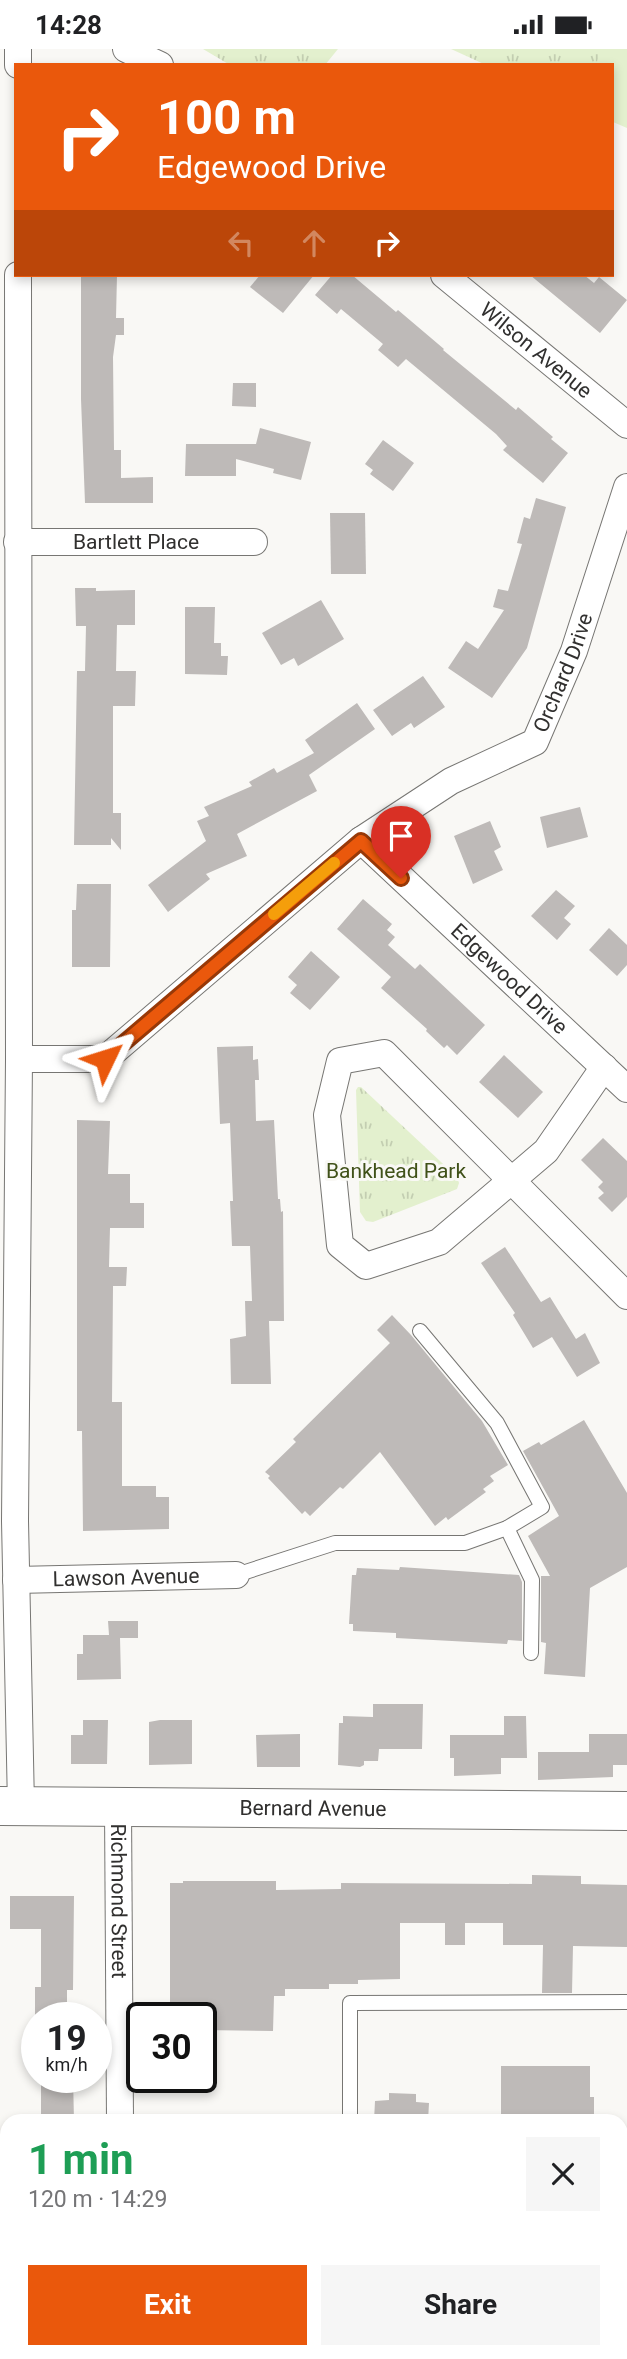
<!DOCTYPE html>
<html lang="en">
<head>
<meta charset="utf-8">
<style>
	:root { --surface:#fff; --page:#f6f6f6; --text:#202124; --muted:#757577; --accent:#ea580c }
	body { margin:0; font-family:Roboto,sans-serif; background:var(--page); color:var(--text); height:100vh; display:flex; flex-direction:column; font-size:26px; white-space:nowrap }
	* { box-sizing:border-box; margin:0 }
	p { font-size:23px; color:var(--muted) }
	.icon { flex:none; width:38px; height:38px; fill:none; stroke:currentColor; stroke-width:2; stroke-linecap:round; stroke-linejoin:round }
	.map { position:relative; flex:1; overflow:hidden }
	.sheet { position:absolute; left:0px; top:2065px; width:628px; height:245px; display:flex; flex-direction:column; background:var(--surface); border-radius:21px 21px 0 0; box-shadow:0 4px 10px #0003 }
	.sheet>* { flex:none }
	.hud { position:absolute; left:14px; top:14px; width:600px; height:214px; border-radius:0px; box-shadow:0 4px 10px #0003; background:#ea580c; color:#fff; overflow:hidden }
	.speed { position:absolute; left:21px; top:1953px; display:flex; gap:14px; font-size:35px; font-weight:700; text-align:center }
	.speed>* { display:grid; place-content:center; width:91px; height:91px; border-radius:50%; background:var(--surface); box-shadow:0 4px 10px #0003; line-height:1 }
	.speed small { font-size:18px; font-weight:400 }
	.speed .limit { border:4px solid #111; border-radius:10px; background:#fff; color:#111 }
	.pin { position:absolute; display:grid; place-items:center; width:60px; height:60px; color:#fff; margin:-72px -30px; border-radius:50% 50% 50% 0; rotate:-45deg; box-shadow:0 0 7px #0007 }
	.pin .icon { rotate:45deg }
	.me { position:absolute; width:77px; margin:-38px; rotate:49deg; stroke-linejoin:round; filter:drop-shadow(0 0 5px #0008) }
	.turn { display:flex; align-items:center; gap:24px; height:147px; padding:0 28px; font-size:32px }
	.turn .icon { width:91px; height:91px; stroke-width:2.5 }
	.turn b { display:block; font-size:49px; line-height:60px }
	.lanes { display:flex; align-items:center; height:66px; padding:0 28px; background:#0003; justify-content:center; gap:35px; direction:ltr }
	.lanes .off { opacity:.35 }
	.round { display:grid; place-items:center; flex:none; width:74px; height:74px; border-radius:0px; background:var(--page) }
	.overview { display:flex; align-items:center; justify-content:space-between; height:119px; padding:0 28px }
	h1 { font-size:42px; font-weight:700; line-height:52px; color:#1e9e55 }
	.button { display:flex; gap:14px; margin-top:auto; padding:14px 28px }
	.button a { flex:1; height:80px; border-radius:0px; background:var(--accent); color:#fff; font-size:28px; font-weight:700; line-height:80px; text-align:center }
	.button a+a { background:var(--page); color:var(--text) }
	.status { display:flex; justify-content:space-between; align-items:center; height:49px; padding:0 35px; background:var(--surface); direction:ltr }
	.status svg { height:19px; fill:currentColor }
	.map>svg:first-child { display:block }
	.grass { fill:url(#grass-tufts) }
	.pitch { fill:#e3f0ce }
	.building { fill:#bebab8 }
	.lines { fill:none; stroke-linecap:round; stroke-linejoin:round }
	.lane-casing { stroke:#777673; stroke-width:16 }
	.street-casing { stroke:#777673; stroke-width:28 }
	.secondary-casing { stroke:#777673; stroke-width:40 }
	.lane { stroke:#fff; stroke-width:14 }
	.street { stroke:#fff; stroke-width:26 }
	.secondary { stroke:#fff; stroke-width:38 }
	.route-casing { stroke:#983908; stroke-width:18 }
	.route { stroke:#ea580c; stroke-width:12 }
	.slow { stroke:#f59e0b; stroke-width:12 }
	.labels { text-anchor:middle; stroke-width:6; stroke-linejoin:round; paint-order:stroke }
	.street-label { font-size:21px; fill:#31302f; stroke:#f9f8f5 }
	.park-label { font-size:21px; fill:#405119; stroke:#f9f8f5 }
</style>
</head>
<body>
<div class="status"><b>14:28</b><svg viewBox="0 0 49 12"><path d="M0 12V9h3v3zM5 12V6h3v6zM10 12V3h3v9zM15 12V0h3v12zM26 1h20v11H26zM47 4h2v5h-2z"/></svg></div>
<div class="map">
<svg width="627" height="2310" viewBox="0 0 627 2310">
	<defs>
		<pattern id="grass-tufts" width="24" height="20" patternUnits="userSpaceOnUse" patternTransform="scale(1.75)"><rect width="24" height="20" fill="#e3f0ce"/><path d="M3 7l-1-3M5 7V3M7 7l1-3M15 17l-1-3M17 17v-4M19 17l1-3" fill="none" stroke="#c3ceb1"/></pattern>
	</defs>
	<rect width="100%" height="100%" fill="#f9f8f5"/>
	<g class="grass">
		<path d="M203 0H338L325 16H230Z"/>
		<path d="M451 0H627L612 16H486Z"/>
		<path d="M358 1038H361L457 1128 459 1134 457 1140 373 1173 366 1172 360 1163 356 1041Z"/>
		<path d="M284 2308H433L431 2310H284Z"/>
	</g>
	<path class="pitch" d="M601 0H627V79L613 73 612 16H596Z"/>
	<g class="building">
		<path d="M81 226H117L116 269H124V286H116L113 308 114 401H121V429L153 428V454H85L81 350Z"/>
		<path d="M260 226H314L283 264 250 238Z"/>
		<path d="M332 226H352L396 263 398 261 444 300 443 301 516 361 518 358 553 388 551 390 568 404 543 434 503 401 507 397 496 385 406 310 398 318 378 301 383 295 341 260 337 265 315 246Z"/>
		<path d="M530 226H584L594 234 599 228 627 251 600 284Z"/>
		<path d="M233 334H256V358L232 357Z"/>
		<path d="M260 379 311 393 301 431 273 424 274 420 236 410V427H185L186 395H256Z"/>
		<path d="M383 391 414 414 393 442 370 425 373 421 365 415Z"/>
		<path d="M536 449 566 458 527 599 492 649 448 619 466 592 478 600 504 561 493 558 498 540 508 542 522 495 517 494 524 468 530 470Z"/>
		<path d="M330 464H365L366 525H331Z"/>
		<path d="M75 539H96V542L135 541V576H117L116 622H136L135 657H113V764H121V801L111 789V796H74L77 622H85L86 577H76Z"/>
		<path d="M321 551 344 590 298 617 294 609 281 616 262 584Z"/>
		<path d="M185 558H215L214 594H221V607H228L227 626 185 625Z"/>
		<path d="M423 627 445 658 414 679 411 674 392 687 373 661Z"/>
		<path d="M357 654 375 680 309 726 317 742 237 785 247 807 206 825 210 830 168 863 148 836 206 792 197 772 209 767 204 758 252 737 249 733 274 719 277 724 314 704 305 691Z"/>
		<path d="M580 758 588 788 547 799 540 768Z"/>
		<path d="M490 772 501 798 494 802 503 821 473 835 454 787Z"/>
		<path d="M77 835H111L110 918H72V861H76Z"/>
		<path d="M556 841 575 857 564 869 571 875 557 891 531 867Z"/>
		<path d="M363 850 392 875 387 881 395 888 388 896 415 920 420 915 485 976 457 1006 447 996 444 999 426 982 427 980 381 939 391 928 337 880Z"/>
		<path d="M609 879 627 896V916L617 927 589 901Z"/>
		<path d="M311 902 340 928 310 961 290 944 297 936 288 928Z"/>
		<path d="M253 997V1011L258 1010 259 1031H255L256 1072 274 1071 278 1150H280L281 1163 283 1162 284 1272H269L271 1335H231L230 1290 246 1287 245 1252H252L250 1197H232L230 1152H233L230 1074 220 1075 217 998Z"/>
		<path d="M504 1006 543 1043 518 1069 479 1033Z"/>
		<path d="M77 1071 110 1072 108 1125H130V1154H144V1179H110L109 1218H127L126 1237H113L112 1353H122V1437H156V1448H169V1480L83 1482 82 1382H77Z"/>
		<path d="M603 1089 627 1112V1148L612 1163 598 1149 604 1144 598 1138 603 1133 581 1111Z"/>
		<path d="M505 1198 541 1253 550 1248 576 1290 585 1284 600 1314 577 1328 552 1288 533 1299 513 1266 515 1264 481 1214Z"/>
		<path d="M392 1266 411 1286 482 1372 508 1416 490 1427 494 1432 483 1440 486 1443 448 1471 446 1468 435 1477 380 1403 343 1440 340 1438 310 1467 305 1462 302 1465 268 1429 270 1427 265 1423 296 1393 293 1390 390 1294 377 1281Z"/>
		<path d="M584 1371 627 1444V1518L590 1539 585 1628 544 1625 546 1594 541 1593V1527H550L528 1487 559 1467 523 1402 539 1393 541 1396Z"/>
		<path d="M400 1518 519 1526 522 1533V1592L508 1591 507 1595 452 1592 396 1589V1584L353 1582V1575H349L352 1526H356L357 1519 399 1521Z"/>
		<path d="M108 1572H138V1589H120L121 1630 77 1631V1605H83V1586H109Z"/>
		<path d="M373 1655H423L422 1700H379L378 1712H364V1716L360 1718 338 1716 339 1674H343V1667L373 1668Z"/>
		<path d="M504 1667H526L527 1709H501V1725L454 1727V1709H450V1686H504Z"/>
		<path d="M83 1671H108L107 1715H71V1686H83Z"/>
		<path d="M160 1671H192V1715L149 1716V1673Z"/>
		<path d="M300 1685V1718H257L256 1686Z"/>
		<path d="M589 1685H627V1716H613V1728L538 1731V1703H589Z"/>
		<path d="M532 1826 581 1827V1835L627 1836V1898L573 1897 572 1944H542L543 1896H503V1874H465V1896H445V1874H400V1930L358 1931V1935H329V1940H285V1947H274L273 1982 201 1981V1969L170 1967V1834H183V1832H276V1841L341 1840V1834L532 1835Z"/>
		<path d="M10 1847H74L73 1941H67V1969H35V1938H41V1880H10Z"/>
		<path d="M501 2017H590V2048H594V2071L501 2072Z"/>
		<path d="M41 2028H73L74 2072H41Z"/>
		<path d="M389 2044 416 2045V2053L429 2054 428 2072H374L375 2052 389 2051Z"/>
	</g>
	<g class="lines">
		<g class="lane-casing">
			<g id="lane">
				<path d="M507 1479 532 1531 531 1604"/>
				<path d="M236 1526 335 1494H465L507 1479 542 1458 497 1374 420 1282"/>
				<path d="M350 2072V1954L627 1953"/>
			</g>
		</g>
		<g class="street-casing">
			<g id="street">
				<path d="M126 0 160 16"/>
				<path d="M18 16V0"/>
				<path d="M18 226 19 1010 15 1472 21 1757"/>
				<path id="s1" d="M444 226 627 376"/>
				<path id="s2" d="M17 493H254"/>
				<path id="s3" d="M361 791 627 1040"/>
				<path id="s4" d="M19 1010H105L361 791 451 732 535 693 574 602 627 438"/>
				<path d="M604 1018 546 1102 439 1193 366 1217 340 1196 327 1066 340 1012 384 1004 627 1247"/>
				<path id="s5" d="M16 1531 236 1526"/>
				<path id="s6" d="M118 1758 120 2072"/>
				<path d="M621 2151H627"/>
				<path d="M0 2153H7"/>
				<path d="M144 2310V2303"/>
			</g>
		</g>
		<g class="secondary-casing">
			<g id="secondary">
				<path id="s7" d="M0 1757 627 1762"/>
			</g>
		</g>
		<use href="#lane" class="lane"/>
		<use href="#street" class="street"/>
		<use href="#secondary" class="secondary"/>
	</g>
	<g class="lines">
		<g class="route-casing">
			<path id="route" d="M105 1010 361 792 401 829"/>
		</g>
		<use href="#route" class="route"/>
		<path class="slow" d="M274 865 334 814"/>
	</g>
	<g class="labels">
		<g class="street-label">
			<text dy="7" stroke="none"><textPath href="#s1" startOffset="119">Wilson Avenue</textPath></text>
			<text dy="7" stroke="none"><textPath href="#s2" startOffset="119">Bartlett Place</textPath></text>
			<text dy="7" stroke="none"><textPath href="#s4" startOffset="698">Orchard Drive</textPath></text>
			<text dy="7" stroke="none"><textPath href="#s3" startOffset="203">Edgewood Drive</textPath></text>
			<text dy="7" stroke="none"><textPath href="#s5" startOffset="110">Lawson Avenue</textPath></text>
			<text dy="7" stroke="none"><textPath href="#s7" startOffset="313">Bernard Avenue</textPath></text>
			<text dy="7" stroke="none"><textPath href="#s6" startOffset="94">Richmond Street</textPath></text>
		</g>
		<g class="park-label">
			<text x="396" y="1129">Bankhead Park</text>
		</g>
	</g>
</svg>
<div class="speed"><div>19<small>km/h</small></div><div class="limit">30</div></div>
<div class="pin" style="left:401px;top:829px;background:#d93025"><svg class="icon" aria-label="arrive" viewBox="0 0 24 24"><path d="M6 21V4h12l-3 4 3 4H6"/></svg></div>
<svg class="me" style="left:105px;top:1010px" viewBox="-20 -20 40 40"><path d="M0-17L14 15 0 8-14 15z" fill="#ea580c" stroke="#fff" stroke-width="4"/></svg>
<div class="hud">
<div class="turn"><svg class="icon" aria-label="right" viewBox="0 0 24 24"><path d="M7 20v-9h11M14 6l5 5-5 5"/></svg><div><b>100 m</b>Edgewood Drive</div></div>
<div class="lanes"><svg class="icon off" aria-label="left" viewBox="0 0 24 24"><path d="M17 20v-9H6M10 6l-5 5 5 5"/></svg><svg class="icon off" aria-label="ahead" viewBox="0 0 24 24"><path d="M12 20V5M6 11l6-6 6 6"/></svg><svg class="icon" aria-label="right" viewBox="0 0 24 24"><path d="M7 20v-9h11M14 6l5 5-5 5"/></svg></div>
</div>
<section class="sheet">
<div class="overview"><div><h1>1 min</h1><p>120 m · 14:29</p></div><a class="round"><svg class="icon" aria-label="close" viewBox="0 0 24 24"><path d="M6 6l12 12M18 6L6 18"/></svg></a></div>
<div class="button"><a>Exit</a><a>Share</a></div>
</section>
</div>
</body>
</html>
